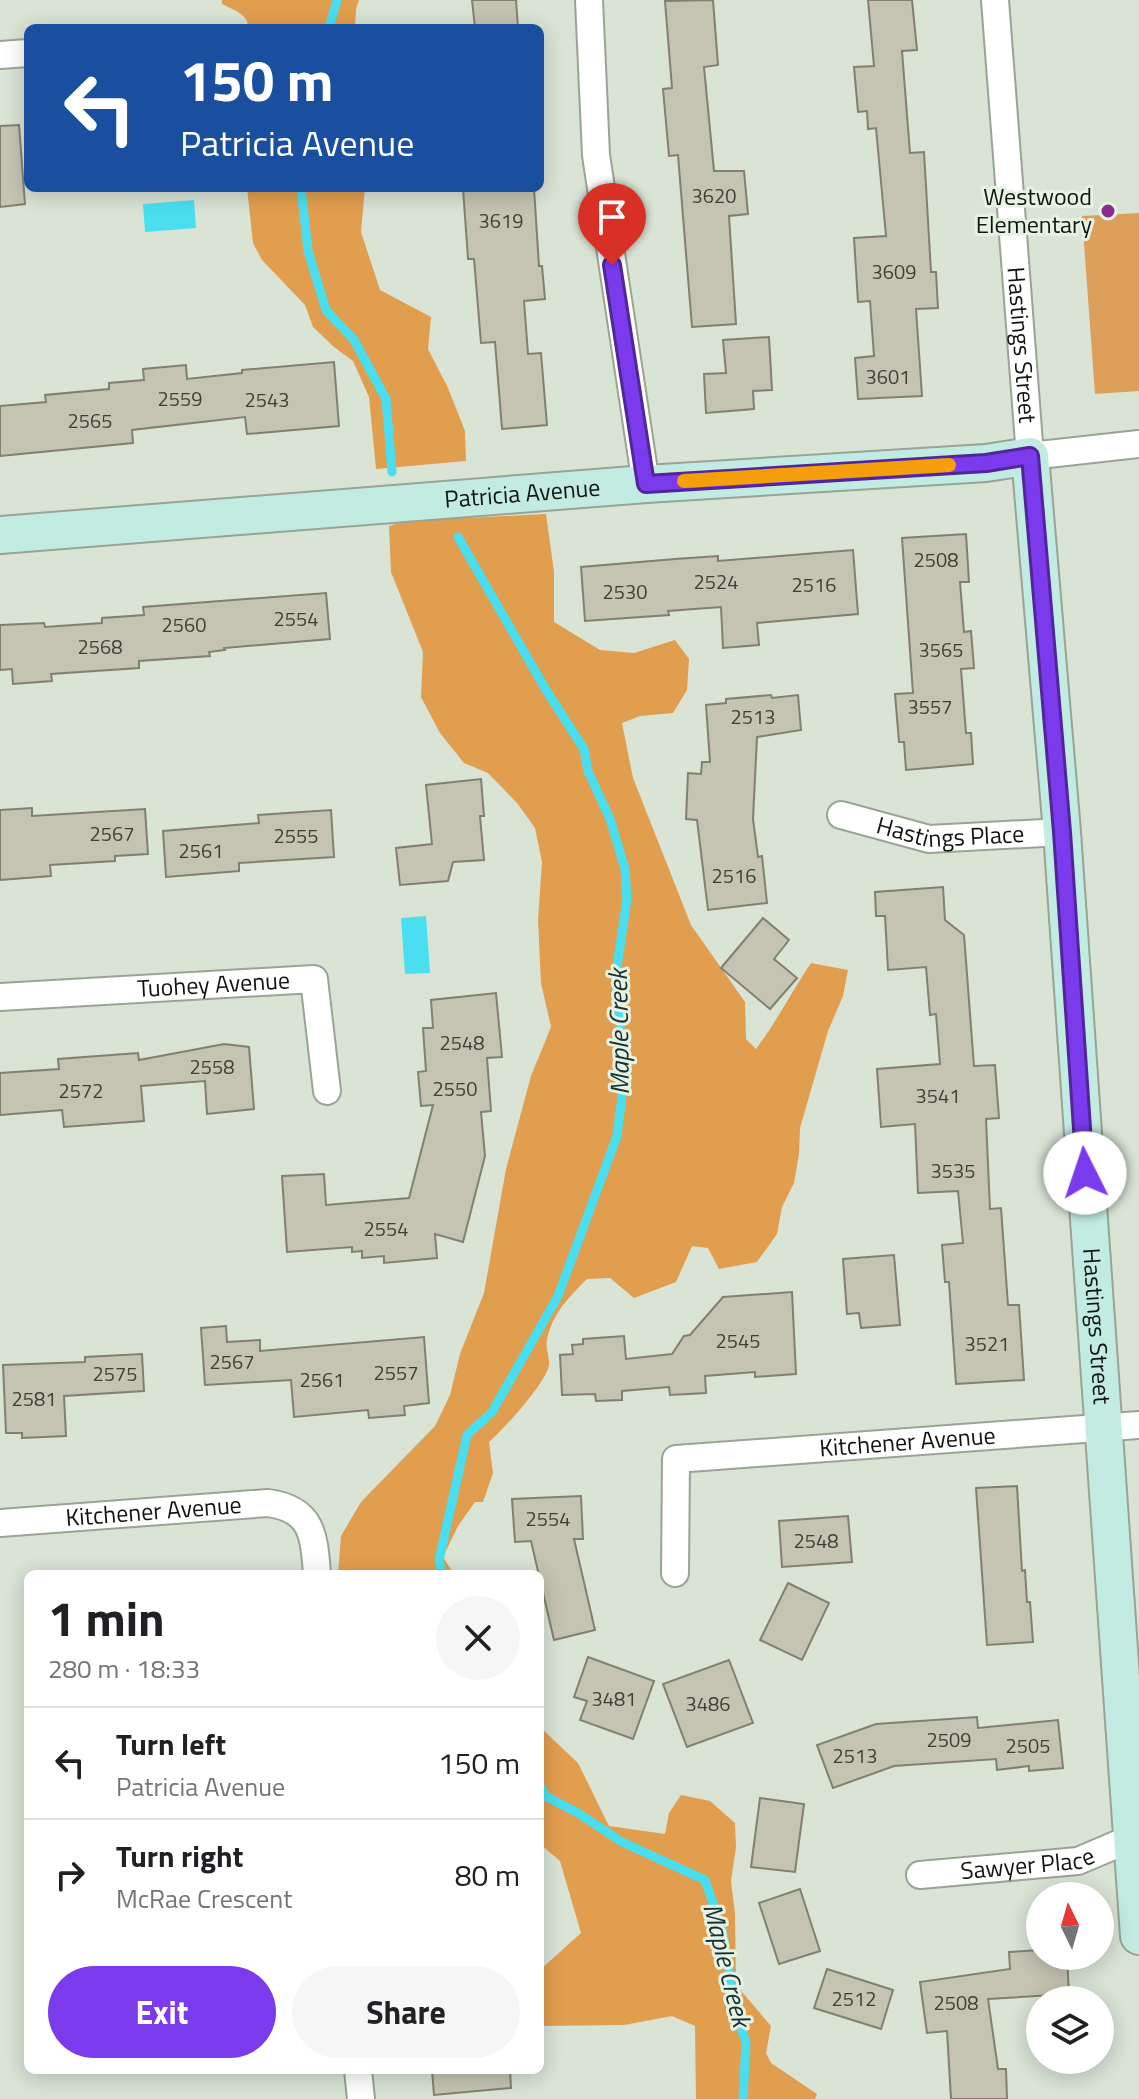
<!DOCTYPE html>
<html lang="en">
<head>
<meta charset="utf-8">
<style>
	:root { --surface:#fff; --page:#f6f6f6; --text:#202124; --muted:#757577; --line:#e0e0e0; --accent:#7c3aed }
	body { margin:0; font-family:"Titillium Web",sans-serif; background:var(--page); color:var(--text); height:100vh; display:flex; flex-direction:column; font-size:30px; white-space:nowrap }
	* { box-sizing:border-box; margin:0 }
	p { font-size:26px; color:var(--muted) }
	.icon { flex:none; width:44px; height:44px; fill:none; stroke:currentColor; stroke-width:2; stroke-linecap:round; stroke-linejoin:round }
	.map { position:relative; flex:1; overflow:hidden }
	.side { position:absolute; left:24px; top:1570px; width:520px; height:504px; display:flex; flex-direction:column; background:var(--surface); border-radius:12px; box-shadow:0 4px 20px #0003 }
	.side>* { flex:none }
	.top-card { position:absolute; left:24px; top:24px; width:520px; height:168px; border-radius:12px; box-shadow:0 4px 20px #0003; background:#1a4fa0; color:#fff; overflow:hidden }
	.needle { width:52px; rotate:355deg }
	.buttons { position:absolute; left:1026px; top:1882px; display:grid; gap:16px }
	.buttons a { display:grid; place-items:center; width:88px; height:88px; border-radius:50%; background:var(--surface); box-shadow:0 4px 20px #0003; font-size:40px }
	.pin { position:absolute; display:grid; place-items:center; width:68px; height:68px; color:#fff; margin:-82px -34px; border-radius:50% 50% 50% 0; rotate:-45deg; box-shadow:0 0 8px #0007 }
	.pin .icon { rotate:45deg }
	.me { position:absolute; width:88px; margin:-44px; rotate:356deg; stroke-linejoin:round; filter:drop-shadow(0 0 6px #0008) }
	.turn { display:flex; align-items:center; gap:28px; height:168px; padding:0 24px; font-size:36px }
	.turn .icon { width:104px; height:104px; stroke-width:2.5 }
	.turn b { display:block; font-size:56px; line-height:68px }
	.round { display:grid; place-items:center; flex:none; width:84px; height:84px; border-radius:42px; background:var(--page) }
	.headline { display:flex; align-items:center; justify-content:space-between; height:136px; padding:0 24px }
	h1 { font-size:48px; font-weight:700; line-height:60px }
	.cta { display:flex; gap:16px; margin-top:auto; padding:16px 24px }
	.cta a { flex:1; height:92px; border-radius:48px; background:var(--accent); color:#fff; font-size:32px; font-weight:700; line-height:92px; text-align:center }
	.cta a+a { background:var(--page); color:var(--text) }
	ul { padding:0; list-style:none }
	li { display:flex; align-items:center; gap:24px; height:112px; padding:0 24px; border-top:2px solid var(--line) }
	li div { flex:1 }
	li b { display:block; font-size:30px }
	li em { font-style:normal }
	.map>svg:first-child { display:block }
	.green { fill:#dda05a }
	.forest { fill:#e29e4f }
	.water { fill:#4adff0 }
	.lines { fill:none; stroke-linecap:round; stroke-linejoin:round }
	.stream { stroke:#4adff0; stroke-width:9 }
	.building { fill:#c5c3b2; stroke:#828171; stroke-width:2 }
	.street-casing { stroke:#9aa496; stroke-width:30 }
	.secondary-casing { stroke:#9aa496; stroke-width:40 }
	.street { stroke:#fff; stroke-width:26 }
	.secondary { stroke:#c2ece2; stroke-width:36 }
	.route-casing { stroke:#51269a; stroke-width:20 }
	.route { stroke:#7c3aed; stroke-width:14 }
	.slow { stroke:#f59e0b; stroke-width:14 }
	.poi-dot { fill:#8a2a93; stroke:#e6f2e2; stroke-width:3 }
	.labels { text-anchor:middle; stroke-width:6; stroke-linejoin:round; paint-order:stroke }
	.number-label { font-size:20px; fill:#3e4038 }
	.poi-label { font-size:24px; fill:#111510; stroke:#e6f2e2; text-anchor:end }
	.street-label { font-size:24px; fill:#111510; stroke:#e6f2e2 }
	.water-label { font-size:26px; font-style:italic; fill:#173033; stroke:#e6f2e2 }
</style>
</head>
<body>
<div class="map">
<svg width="1139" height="2099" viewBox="0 0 1139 2099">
	<rect width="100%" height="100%" fill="#d9e4d5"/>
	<path class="green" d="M1139 213V391L1095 394 1082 216Z"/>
	<g class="forest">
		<path d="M222 0H359L356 9 355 28H248C249 14 233 10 222 4Z"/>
		<path d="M247 188H365L361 232 380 290 431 317 428 349 448 388 465 431 466 461 376 469 369 397 353 361 334 347 313 327 305 305 262 260 253 243Z"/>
		<path d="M546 514 554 572V622L600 650 634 653 675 640 689 659 687 690 673 713 640 716 622 723 633 778 691 925 745 1002 746 1039 756 1049C777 1021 792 991 811 963L848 970 843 996 828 1031 800 1128 799 1154 794 1183 782 1207 777 1234 757 1262 719 1269 708 1248 692 1246 676 1282 634 1298 610 1278 587 1279C569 1297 552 1314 547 1340 545 1348 550 1357 549 1365 546 1383 504 1429 489 1442L493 1473 483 1502H475L458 1526 443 1557 454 1574H338L341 1536 361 1502 435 1426 450 1395 460 1354 484 1293 506 1169 531 1076 551 1027 541 983 538 920 542 862 535 828 517 803 488 773 464 763 440 733 421 697 423 652 391 572 389 526 405 521Z"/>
		<path d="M540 1727 578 1763 609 1826 665 1834 669 1813 681 1795 710 1801 735 1823 736 1847 731 1881 735 1914 736 1985 771 2026 766 2053 771 2063 817 2094 815 2099H696L695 2026 672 2016 624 2025 541 2026 540 1970 581 1933 560 1861 540 1844Z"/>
	</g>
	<g class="water">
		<path d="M194 200 196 228 145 232 143 204Z"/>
		<path d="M426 916 430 973 405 974 401 918Z"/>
	</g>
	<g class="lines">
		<g class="stream">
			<path d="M329 28 337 0"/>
			<path d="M301 188 308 251 326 310 354 340 386 399 392 472"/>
			<path d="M442 1574 439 1560 467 1435 492 1412 558 1296 617 1136 624 1081 616 973 627 899 625 869 610 819 588 771 584 749 546 690 458 537"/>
			<path d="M540 1786 547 1797 578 1813 622 1842 705 1880 723 1933 734 2008 746 2042 743 2099"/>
		</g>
	</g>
	<g class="building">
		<path d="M472 0H516L518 28H475Z"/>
		<path d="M713 0 718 65 704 67 714 171H744L748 214 729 216 736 324 692 327 678 155 669 156 663 89 672 88 665 1Z"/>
		<path d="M868 0H912L917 50 902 51 910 153 924 152 931 272H936L938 308 916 309 922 396 858 399 855 358 874 356 870 301 858 302 854 238 886 236 876 128 868 129 867 111 858 112 854 67 874 66Z"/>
		<path d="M19 125 25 204 0 207V126Z"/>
		<path d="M463 188H534L539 266H542L545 299 524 301 528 354 541 353 547 425 502 429 495 342 481 343 474 259H468Z"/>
		<path d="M769 337 772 390 753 391 754 409 706 413 704 374 726 373 723 340Z"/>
		<path d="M334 362 339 426 247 434 245 417 132 430 133 443 0 456V406L46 402 45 395 109 389V383L144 380 143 369 186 365 187 379 242 373V370Z"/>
		<path d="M966 534 969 582H960L964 632 971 631 974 668 961 669 966 733H971L973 764 906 770 904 742H899L895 694 913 693 902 538Z"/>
		<path d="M853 550 858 614 757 623 759 645 723 648 721 607 668 611 669 615 585 621 581 567 675 559 718 556V561Z"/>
		<path d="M326 593 330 639 224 648 225 650 209 652 210 656 139 661V668L51 674 52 681 13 684 12 669 0 670V625L44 623 45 627 102 623V618L144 615 143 607Z"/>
		<path d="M771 695 772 698 798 695 801 730 757 737 753 819 758 857 762 856 767 903 708 910 697 820 686 819 688 773 701 774 702 762H710L706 705 726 703V699Z"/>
		<path d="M481 779 484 816H480L484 860 453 862 448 881 400 885 396 848 432 844 426 785Z"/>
		<path d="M32 808V816L145 809 148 854 115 856V861L50 865 51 876 0 880V810Z"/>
		<path d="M331 810 334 857 239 863V871L166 877 163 831 259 823 258 815Z"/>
		<path d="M943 887 945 920 964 935 974 1066 995 1065 999 1118 986 1119 990 1209 1001 1208 1008 1305H1019L1024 1380 956 1384 949 1282H945L942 1245 963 1243 958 1191 918 1193 915 1124 881 1127 877 1069 940 1064 936 1014 930 1015 926 967 888 970 885 916H876L875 892Z"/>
		<path d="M763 918 789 940 774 959 797 978 770 1009 721 968Z"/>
		<path d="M496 993 502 1057 487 1058 491 1111 481 1112 485 1156 463 1242 435 1234 437 1258 384 1263V1256L362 1258V1251L352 1252V1247L287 1252 282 1176 324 1174 326 1205 409 1198 433 1105 421 1106 418 1072 426 1071 423 1028H433L431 1000Z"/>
		<path d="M224 1044 249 1047 254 1109 207 1114 205 1081 141 1086 144 1121 64 1127 62 1110 0 1115V1073L59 1069 58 1059 138 1053 139 1060Z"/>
		<path d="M894 1255 900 1325 861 1328 859 1313 847 1314 843 1259Z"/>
		<path d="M792 1292 796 1374 755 1377V1372L705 1376 706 1393 670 1395 669 1387 622 1391V1400L596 1401 595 1394 562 1395 560 1355 573 1354 572 1345 583 1344V1339L624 1336 626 1359 672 1354 684 1336 690 1335 723 1297Z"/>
		<path d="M226 1326 227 1342 260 1340V1351L424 1337 429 1403 404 1406 405 1415 369 1418 368 1410 294 1417 291 1380 205 1385 201 1328Z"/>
		<path d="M142 1354 144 1391 64 1396 66 1436 22 1438V1433H6L3 1365 85 1362V1357Z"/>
		<path d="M1017 1486 1022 1571 1025 1570 1027 1602H1030L1033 1642 987 1645 976 1488Z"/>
		<path d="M581 1496 583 1539H574L595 1630 554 1640 531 1541 515 1542 512 1499Z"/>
		<path d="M848 1516 852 1562 782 1567 779 1521Z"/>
		<path d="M788 1583 829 1603 802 1660 760 1640Z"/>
		<path d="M588 1657 654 1681 633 1739 580 1720 587 1701 574 1697Z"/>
		<path d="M729 1660 753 1723 687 1747 663 1684Z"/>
		<path d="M977 1717 978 1728 1058 1720 1063 1768 1029 1771V1766L997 1770 996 1759 894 1766 833 1788 817 1745 876 1724Z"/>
		<path d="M760 1798 804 1804 795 1872 751 1867Z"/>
		<path d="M800 1889 820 1951 779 1964 759 1903Z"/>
		<path d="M1040 1950V1956H1067L1069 1994 988 1999 998 2069H1006L1007 2099H951L947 2031 927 2033 920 1982 1010 1969 1009 1952Z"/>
		<path d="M827 1969 893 1990 881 2029 814 2008Z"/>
		<path d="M432 2070H510L511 2088 434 2095Z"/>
	</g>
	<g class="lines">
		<g class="street-casing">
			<g id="street">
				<path d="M589 0 596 155 646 484"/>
				<path id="s1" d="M995 0 1030 456 1139 444"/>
				<path d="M0 55 28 53"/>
				<path id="s2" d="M841 815 929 839 1062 832"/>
				<path id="s3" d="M0 997 314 979 327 1091"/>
				<path id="s4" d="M0 1523 268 1503C313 1509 314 1536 317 1574"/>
				<path id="s5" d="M675 1573 676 1459 1139 1425"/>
				<path id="s6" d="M920 1875 1078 1861 1139 1835"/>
				<path d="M358 2070 361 2099"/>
			</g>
		</g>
		<g class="secondary-casing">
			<g id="secondary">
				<path id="s7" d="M0 535 646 484 986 463 1030 456 1062 832 1139 1936"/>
			</g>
		</g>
		<use href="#street" class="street"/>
		<use href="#secondary" class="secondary"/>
	</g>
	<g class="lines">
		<g class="route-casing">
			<path id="route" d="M612 265 646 484 986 463 1030 456 1062 832 1085 1173"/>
		</g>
		<use href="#route" class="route"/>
		<path class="slow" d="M684 481 949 465"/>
	</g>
	<circle class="poi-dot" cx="1108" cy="211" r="8"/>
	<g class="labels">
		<g class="number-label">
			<text x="714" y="203">3620</text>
			<text x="501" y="228">3619</text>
			<text x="894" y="279">3609</text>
			<text x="888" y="384">3601</text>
			<text x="180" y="406">2559</text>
			<text x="267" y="407">2543</text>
			<text x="90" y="428">2565</text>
			<text x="936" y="567">2508</text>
			<text x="716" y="589">2524</text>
			<text x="814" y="592">2516</text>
			<text x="625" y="599">2530</text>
			<text x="296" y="626">2554</text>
			<text x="184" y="632">2560</text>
			<text x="100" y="654">2568</text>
			<text x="941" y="657">3565</text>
			<text x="930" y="714">3557</text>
			<text x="753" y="724">2513</text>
			<text x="112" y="841">2567</text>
			<text x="296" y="843">2555</text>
			<text x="201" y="858">2561</text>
			<text x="734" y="883">2516</text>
			<text x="462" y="1050">2548</text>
			<text x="212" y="1074">2558</text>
			<text x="455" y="1096">2550</text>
			<text x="81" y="1098">2572</text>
			<text x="938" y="1103">3541</text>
			<text x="953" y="1178">3535</text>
			<text x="386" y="1236">2554</text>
			<text x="738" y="1348">2545</text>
			<text x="987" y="1351">3521</text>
			<text x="232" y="1369">2567</text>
			<text x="396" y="1380">2557</text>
			<text x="115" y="1381">2575</text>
			<text x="322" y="1387">2561</text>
			<text x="34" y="1406">2581</text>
			<text x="548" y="1526">2554</text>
			<text x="816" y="1548">2548</text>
			<text x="614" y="1706">3481</text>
			<text x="708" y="1711">3486</text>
			<text x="949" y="1747">2509</text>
			<text x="1028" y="1753">2505</text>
			<text x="855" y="1763">2513</text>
			<text x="854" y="2006">2512</text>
			<text x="956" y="2010">2508</text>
		</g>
		<g class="poi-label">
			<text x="1092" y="205">Westwood<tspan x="1092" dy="28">Elementary</tspan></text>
		</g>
		<g class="street-label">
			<text dy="8" stroke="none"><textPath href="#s1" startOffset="346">Hastings Street</textPath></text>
			<text dy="8" stroke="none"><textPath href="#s7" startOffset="524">Patricia Avenue</textPath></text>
			<text dy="8" stroke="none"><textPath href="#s2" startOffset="112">Hastings Place</textPath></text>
			<text dy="8" stroke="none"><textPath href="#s3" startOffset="214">Tuohey Avenue</textPath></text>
			<text dy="8" stroke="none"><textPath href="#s7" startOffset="1906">Hastings Street</textPath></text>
			<text dy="8" stroke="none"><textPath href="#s5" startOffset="346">Kitchener Avenue</textPath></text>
			<text dy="8" stroke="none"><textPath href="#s4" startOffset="154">Kitchener Avenue</textPath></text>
			<text dy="8" stroke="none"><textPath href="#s6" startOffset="108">Sawyer Place</textPath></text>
		</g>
		<g class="water-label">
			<text transform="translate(619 1032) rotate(-91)" y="9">Maple Creek</text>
			<text transform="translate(727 1965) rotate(76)" y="9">Maple Creek</text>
		</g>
	</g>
</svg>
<div class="buttons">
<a><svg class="needle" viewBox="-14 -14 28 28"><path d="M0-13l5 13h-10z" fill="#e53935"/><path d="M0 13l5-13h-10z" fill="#757577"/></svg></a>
<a><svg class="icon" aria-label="layers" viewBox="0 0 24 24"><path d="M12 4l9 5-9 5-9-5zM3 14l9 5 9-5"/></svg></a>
</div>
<div class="pin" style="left:612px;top:265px;background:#d93025"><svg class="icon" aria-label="arrive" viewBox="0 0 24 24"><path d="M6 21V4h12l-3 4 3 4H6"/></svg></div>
<svg class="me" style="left:1085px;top:1173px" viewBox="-20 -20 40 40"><circle r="19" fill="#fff"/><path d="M0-13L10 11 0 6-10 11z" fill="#7c3aed"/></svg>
<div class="top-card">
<div class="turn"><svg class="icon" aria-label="left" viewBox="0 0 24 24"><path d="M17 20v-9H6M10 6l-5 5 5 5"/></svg><div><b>150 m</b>Patricia Avenue</div></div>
</div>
<section class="side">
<div class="headline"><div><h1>1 min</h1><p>280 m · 18:33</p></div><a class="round"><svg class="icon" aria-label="close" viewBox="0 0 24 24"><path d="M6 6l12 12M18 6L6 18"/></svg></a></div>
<ul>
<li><svg class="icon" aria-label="left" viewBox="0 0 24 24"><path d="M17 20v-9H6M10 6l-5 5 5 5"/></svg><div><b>Turn left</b><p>Patricia Avenue</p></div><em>150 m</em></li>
<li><svg class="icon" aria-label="right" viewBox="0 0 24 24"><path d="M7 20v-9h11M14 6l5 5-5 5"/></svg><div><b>Turn right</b><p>McRae Crescent</p></div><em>80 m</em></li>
</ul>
<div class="cta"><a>Exit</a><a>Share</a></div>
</section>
</div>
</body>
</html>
